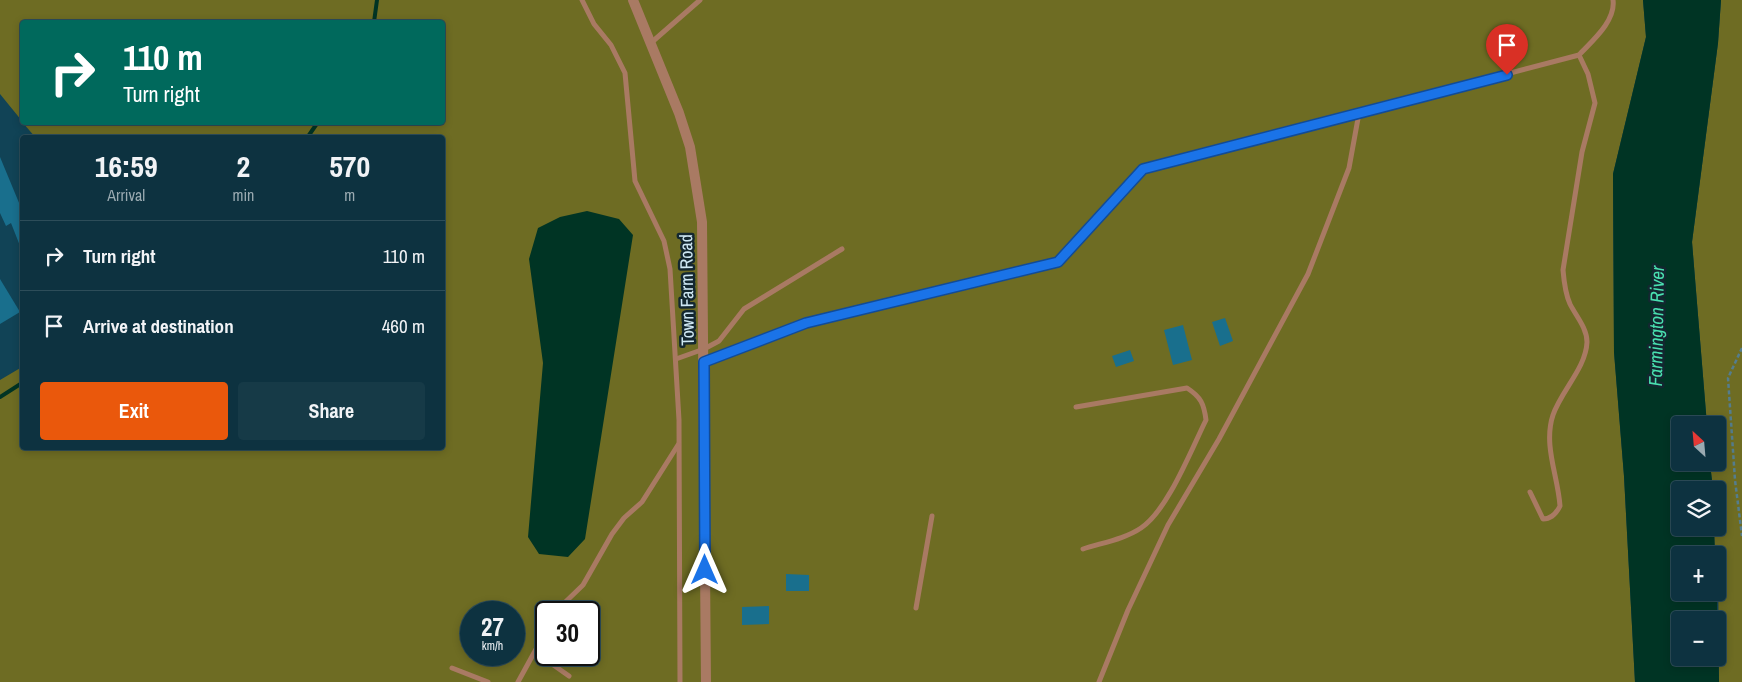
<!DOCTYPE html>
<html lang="en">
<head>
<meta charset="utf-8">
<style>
	:root { --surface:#0d3240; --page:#163a47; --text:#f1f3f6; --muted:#9aaab1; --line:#2d4d59; --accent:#ea580c }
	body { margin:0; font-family:"Archivo Narrow",sans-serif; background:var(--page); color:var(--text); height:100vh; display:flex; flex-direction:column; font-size:19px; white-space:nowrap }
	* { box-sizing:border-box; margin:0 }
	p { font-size:16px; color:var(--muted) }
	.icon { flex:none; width:28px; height:28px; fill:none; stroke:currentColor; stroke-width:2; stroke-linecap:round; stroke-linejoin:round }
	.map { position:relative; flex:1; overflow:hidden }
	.sheet { position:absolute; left:20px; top:135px; width:425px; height:315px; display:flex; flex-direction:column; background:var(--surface); border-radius:5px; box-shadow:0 2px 8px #0003,0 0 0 1px var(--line) }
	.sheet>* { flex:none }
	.banner { position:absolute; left:20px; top:20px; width:425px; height:105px; border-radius:5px; box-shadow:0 2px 8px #0003,0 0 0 1px var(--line); background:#00695c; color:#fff; overflow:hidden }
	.needle { width:32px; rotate:334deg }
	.controls { position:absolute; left:1671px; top:416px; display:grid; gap:10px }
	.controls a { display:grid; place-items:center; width:55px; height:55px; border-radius:5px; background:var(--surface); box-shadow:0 2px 8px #0003,0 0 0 1px var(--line); font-size:25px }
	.speed { position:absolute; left:460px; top:601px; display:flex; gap:10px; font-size:25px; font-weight:700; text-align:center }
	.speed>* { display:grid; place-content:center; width:65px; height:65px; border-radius:50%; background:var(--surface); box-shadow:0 2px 8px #0003,0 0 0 1px var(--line); line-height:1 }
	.speed small { font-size:12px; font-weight:400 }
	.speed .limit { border:2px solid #111; border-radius:8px; background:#fff; color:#111 }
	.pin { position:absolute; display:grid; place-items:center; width:42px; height:42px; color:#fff; margin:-51px -21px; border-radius:50% 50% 50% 0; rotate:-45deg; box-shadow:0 0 5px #0007 }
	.pin .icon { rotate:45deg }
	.me { position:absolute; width:55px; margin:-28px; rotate:0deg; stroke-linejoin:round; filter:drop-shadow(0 0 4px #0008) }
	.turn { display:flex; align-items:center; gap:18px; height:105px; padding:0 20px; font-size:22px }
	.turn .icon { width:65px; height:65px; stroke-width:2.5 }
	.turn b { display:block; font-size:35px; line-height:42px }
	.eta { display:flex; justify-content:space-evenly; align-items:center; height:85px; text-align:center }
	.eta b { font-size:30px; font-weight:800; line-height:35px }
	.action { display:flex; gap:10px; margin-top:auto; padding:10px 20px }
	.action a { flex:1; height:58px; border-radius:5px; background:var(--accent); color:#fff; font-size:20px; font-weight:800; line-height:58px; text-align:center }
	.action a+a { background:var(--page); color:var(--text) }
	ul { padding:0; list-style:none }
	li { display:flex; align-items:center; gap:15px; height:70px; padding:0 20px; border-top:1px solid var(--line) }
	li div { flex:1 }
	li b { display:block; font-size:19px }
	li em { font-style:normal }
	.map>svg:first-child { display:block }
	.green { fill:#6e6c23; fill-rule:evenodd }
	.water { fill:#003424 }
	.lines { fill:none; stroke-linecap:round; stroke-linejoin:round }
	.stream { stroke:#003424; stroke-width:4 }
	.building { fill:#196f8d }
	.path { stroke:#547d8e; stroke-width:2.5; stroke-dasharray:4 2.5; stroke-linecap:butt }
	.service { stroke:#a97a63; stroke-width:5 }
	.minor { stroke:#a97a63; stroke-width:10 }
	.route-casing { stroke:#114b97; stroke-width:12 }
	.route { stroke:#1a73e8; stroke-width:9 }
	.labels { text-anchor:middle; stroke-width:5; stroke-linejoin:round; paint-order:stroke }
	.street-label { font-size:18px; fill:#cfe8f3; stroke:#132730 }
	.water-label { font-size:19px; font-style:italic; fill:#49e0b0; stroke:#132730 }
</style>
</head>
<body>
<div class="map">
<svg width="1742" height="682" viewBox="0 0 1742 682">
	<rect width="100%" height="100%" fill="#114356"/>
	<g class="green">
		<path d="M0 0H1643L1646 37 1613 174 1614 352 1624 476 1635 682H0V380L22 367V448H442V138H36L23 123 442 122V22H22V121L0 94ZM471 612H514V655H471ZM546 612H589V655H546Z"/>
		<path d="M1721 0H1742V682H1719L1718 555H1715L1714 528H1718V490H1713L1710 463 1718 462V425H1707L1692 242 1718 43Z"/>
	</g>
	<g class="water">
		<path d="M1643 0H1721L1718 43 1692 242 1707 425H1680V462L1710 463 1713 490H1680V528H1714L1715 555H1680V592L1717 593V620H1680V658H1718V621L1719 682H1635L1624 476 1614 352 1613 174 1646 37Z"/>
		<path d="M587 211 619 219 633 235 585 539 568 557 539 554 528 537 543 363 529 259 538 228 560 217Z"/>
	</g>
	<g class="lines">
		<g class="stream">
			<path d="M374 22 377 0"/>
			<path d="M307 138 318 122"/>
			<path d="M0 397 22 383"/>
		</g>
	</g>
	<g class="building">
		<path d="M0 157 22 210V251L11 223 6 226 0 213Z"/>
		<path d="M0 279 20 312 0 324Z"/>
		<path d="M1225 318 1233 341 1220 346 1212 322Z"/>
		<path d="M1183 325 1192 360 1173 365 1164 330Z"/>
		<path d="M1130 350 1134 361 1116 367 1112 356Z"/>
		<path d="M786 574 809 575V591H786Z"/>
		<path d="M769 606V624L742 625V607Z"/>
	</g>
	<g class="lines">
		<path class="path" d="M1742 348 1728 378 1735 480 1742 536"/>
		<g class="service">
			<path d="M582 0 594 24 611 45 625 73 635 181 664 241 670 269 679 420 680 682"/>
			<path d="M652 42 700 0"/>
			<path d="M676 359 704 349 719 341 744 309 842 249"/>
			<path d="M704 362 806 323 1057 262 1143 169 1579 55C1592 41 1616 21 1613 0"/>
			<path d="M1076 407 1187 388C1201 397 1204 404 1206 420 1191 450 1168 510 1141 528 1125 539 1101 543 1083 549"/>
			<path d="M1530 492 1543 519C1551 519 1556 514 1560 506 1558 476 1543 445 1553 415 1561 391 1586 368 1587 342 1587 328 1576 316 1570 304 1565 293 1564 282 1563 270L1582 152 1595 103 1588 74 1579 55"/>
			<path d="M916 608 932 516"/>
			<path d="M555 612 583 585 612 534 624 518 642 502 678 445"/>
			<path d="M538 649 552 664 569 676"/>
			<path d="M452 668 488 682"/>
			<path d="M518 682 546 631"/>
			<path d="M1099 682 1128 610 1168 525 1219 439 1308 274 1349 168 1359 113"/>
		</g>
		<path class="minor" d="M633 0 679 113 690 147 702 222 706 682"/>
	</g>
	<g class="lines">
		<g class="route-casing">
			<path id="route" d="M705 570 704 362 806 323 1058 262 1143 169 1507 75"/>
		</g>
		<use href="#route" class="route"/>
	</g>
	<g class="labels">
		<g class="street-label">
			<text transform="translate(687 290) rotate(-91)" y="6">Town Farm Road</text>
		</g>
		<g class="water-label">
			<text transform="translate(1656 326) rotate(-89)" y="7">Farmington River</text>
		</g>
	</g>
</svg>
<div class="controls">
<a><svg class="needle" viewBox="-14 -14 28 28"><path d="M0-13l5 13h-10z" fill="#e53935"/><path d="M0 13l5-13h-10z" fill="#9aaab1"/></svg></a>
<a><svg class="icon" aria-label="layers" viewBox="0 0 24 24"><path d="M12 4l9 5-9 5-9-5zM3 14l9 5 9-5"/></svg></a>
<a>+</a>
<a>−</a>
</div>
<div class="speed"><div>27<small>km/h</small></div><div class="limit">30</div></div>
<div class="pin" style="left:1507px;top:75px;background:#d93025"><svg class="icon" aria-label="arrive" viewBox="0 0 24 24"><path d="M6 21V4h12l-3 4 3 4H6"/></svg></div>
<svg class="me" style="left:705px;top:570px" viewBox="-20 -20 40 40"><path d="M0-17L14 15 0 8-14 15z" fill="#1a73e8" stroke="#fff" stroke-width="4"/></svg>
<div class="banner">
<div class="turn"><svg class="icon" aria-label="right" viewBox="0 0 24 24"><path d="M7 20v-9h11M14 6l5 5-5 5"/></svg><div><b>110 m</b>Turn right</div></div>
</div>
<section class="sheet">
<div class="eta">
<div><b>16:59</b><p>Arrival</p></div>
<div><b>2</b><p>min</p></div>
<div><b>570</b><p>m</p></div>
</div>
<ul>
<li><svg class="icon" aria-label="right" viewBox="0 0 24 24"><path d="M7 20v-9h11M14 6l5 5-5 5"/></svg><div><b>Turn right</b></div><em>110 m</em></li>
<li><svg class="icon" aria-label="arrive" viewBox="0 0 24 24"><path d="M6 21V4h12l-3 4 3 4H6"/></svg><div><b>Arrive at destination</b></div><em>460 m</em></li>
</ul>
<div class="action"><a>Exit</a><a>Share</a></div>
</section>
</div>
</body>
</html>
